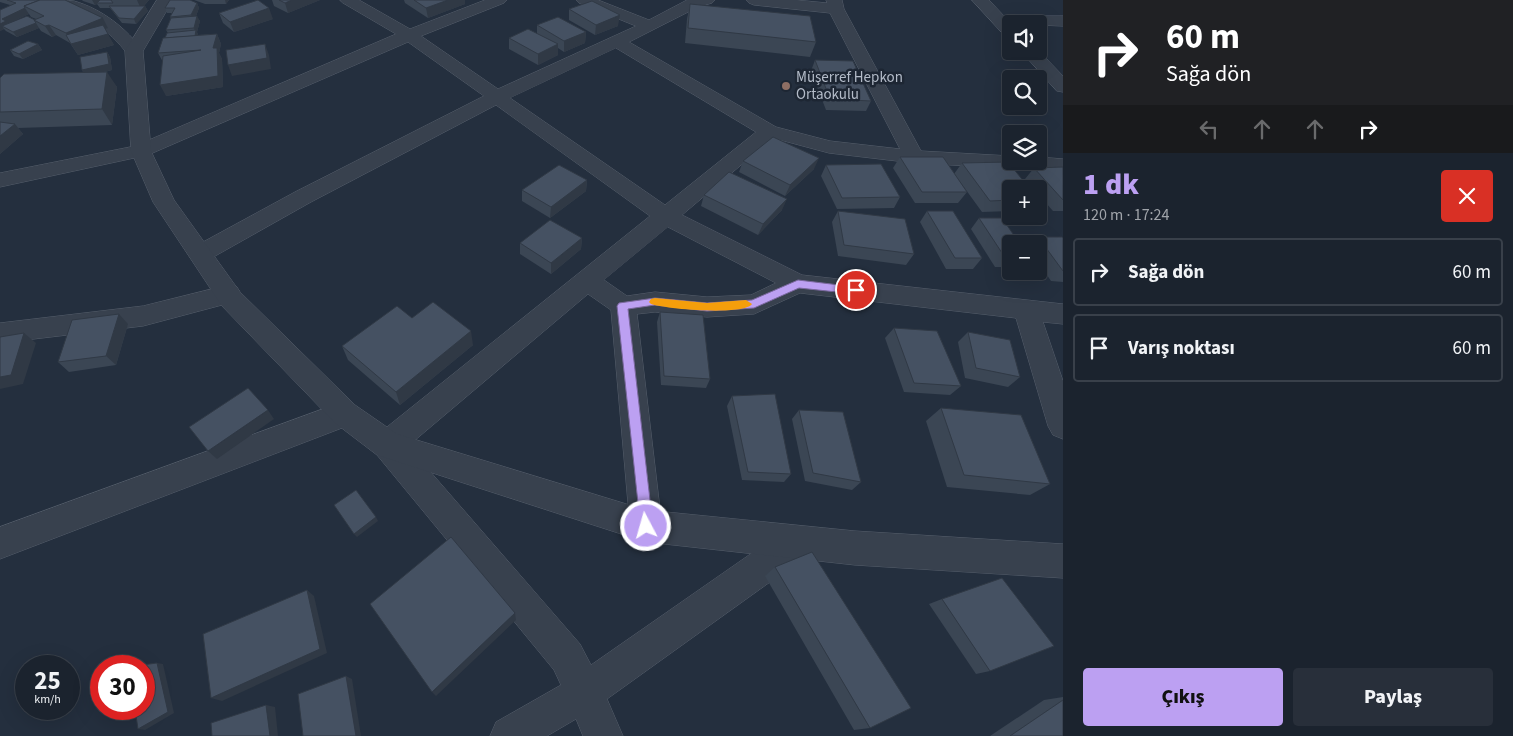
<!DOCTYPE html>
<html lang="tr">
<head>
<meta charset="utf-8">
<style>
	:root { --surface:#1b232e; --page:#282f3a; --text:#f1f3f6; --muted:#a0a4aa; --line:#39404a; --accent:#bca0f2 }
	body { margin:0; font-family:"Source Sans 3",sans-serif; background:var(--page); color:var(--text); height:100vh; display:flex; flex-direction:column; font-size:19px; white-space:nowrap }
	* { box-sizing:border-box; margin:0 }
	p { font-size:16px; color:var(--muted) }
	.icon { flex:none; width:28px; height:28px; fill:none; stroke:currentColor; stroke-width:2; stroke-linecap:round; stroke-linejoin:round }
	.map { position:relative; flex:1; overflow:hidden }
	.panel { display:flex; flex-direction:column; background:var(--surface); width:450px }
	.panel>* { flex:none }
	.hud { background:#202124; color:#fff; overflow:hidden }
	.tools { position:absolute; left:1002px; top:15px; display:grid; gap:10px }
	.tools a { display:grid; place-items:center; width:45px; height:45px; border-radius:5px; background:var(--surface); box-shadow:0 5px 20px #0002,0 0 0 1px var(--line); font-size:25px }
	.speed { position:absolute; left:15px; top:655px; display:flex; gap:10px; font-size:25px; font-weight:700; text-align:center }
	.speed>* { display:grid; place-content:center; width:65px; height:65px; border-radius:50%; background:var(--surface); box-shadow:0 5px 20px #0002,0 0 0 1px var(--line); line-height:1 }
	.speed small { font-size:12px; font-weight:400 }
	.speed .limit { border:8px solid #d22; background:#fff; color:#111 }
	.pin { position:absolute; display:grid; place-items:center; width:42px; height:42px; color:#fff; margin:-21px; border:2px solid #fff; border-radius:50%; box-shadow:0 1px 5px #0007 }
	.me { position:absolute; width:55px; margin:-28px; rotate:354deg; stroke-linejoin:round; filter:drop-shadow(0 0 4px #0008) }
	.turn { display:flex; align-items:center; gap:18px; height:105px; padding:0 20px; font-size:22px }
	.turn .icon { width:65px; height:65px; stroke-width:2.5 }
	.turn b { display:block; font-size:35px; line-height:42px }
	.lanes { display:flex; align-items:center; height:48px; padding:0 20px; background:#0003; justify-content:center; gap:25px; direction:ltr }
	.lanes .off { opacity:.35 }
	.round { display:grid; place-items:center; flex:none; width:52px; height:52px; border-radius:5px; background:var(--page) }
	.head { display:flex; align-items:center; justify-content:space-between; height:85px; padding:0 20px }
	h1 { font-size:30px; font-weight:800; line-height:38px; color:var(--accent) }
	.action { display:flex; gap:10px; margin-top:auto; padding:10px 20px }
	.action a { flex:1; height:58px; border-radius:5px; background:var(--accent); color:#111; font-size:20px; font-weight:800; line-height:58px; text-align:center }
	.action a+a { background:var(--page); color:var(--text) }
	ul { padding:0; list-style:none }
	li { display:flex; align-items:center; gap:15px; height:68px; margin:0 10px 8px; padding:0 10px; border:2px solid var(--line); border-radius:5px }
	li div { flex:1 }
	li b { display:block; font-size:19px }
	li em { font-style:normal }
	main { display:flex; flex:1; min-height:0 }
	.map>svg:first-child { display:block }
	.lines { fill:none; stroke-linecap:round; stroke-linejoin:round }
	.minor-casing { stroke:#565f6c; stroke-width:1 }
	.tertiary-casing { stroke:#565f6c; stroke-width:1 }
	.minor { fill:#38414e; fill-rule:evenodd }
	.tertiary { fill:#38414e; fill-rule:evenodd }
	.wall { fill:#3b4654; fill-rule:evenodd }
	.shaded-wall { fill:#303945 }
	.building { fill:#455162; stroke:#303945 }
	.route { fill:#bca0f2; stroke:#7a689d }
	.slow { fill:#f59e0b }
	.education-dot { fill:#8d6e63; stroke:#1d2633; stroke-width:2 }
	.labels { text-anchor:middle; stroke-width:5; stroke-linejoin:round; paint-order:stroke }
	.far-poi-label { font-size:15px; fill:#b4bcc9; stroke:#1d2633; text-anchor:start }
</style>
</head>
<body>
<main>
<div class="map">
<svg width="1063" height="736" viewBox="0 0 1063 736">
	<rect width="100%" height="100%" fill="#242f3e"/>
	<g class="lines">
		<g class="minor-casing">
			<g id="minor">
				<path d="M50 0C58 0 67 0 74 1 102 9 126 28 143 51L140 55H128C109 28 83 15 53 3Z"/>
				<path d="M340 0H359L410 29 485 0H507L504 3 421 36 498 89 636 26 579 3 576 0H598L649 20 687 0H715L712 3 698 7 629 42 776 127 830 141 900 149 830 13 754 5 749 3 746 0H796L827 3 826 0H842L844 9 921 151 1011 156V161H1039V157L1063 159V171L914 163 829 153 773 138 682 215 802 275 1063 304V324L1043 322 1063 381V439L1053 435 1048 426 1016 318 800 293 754 314 707 317 655 312 637 314 662 526 658 537 646 542 634 537 630 526 611 310 588 294 408 446 580 644 591 665 785 530 797 526 809 530 814 542 809 554 607 699 623 736H583L576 719 547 736H490L496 722 561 685 554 670 377 455 373 445 377 435 650 216 496 105 311 202 208 260 200 262 192 260 188 254 192 248 295 192 484 96 408 42 148 155 0 187V173L135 146 396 34 343 3ZM616 48 756 132 665 205 510 98ZM668 227 776 283 751 295 707 297 655 292 627 296 604 280Z"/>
				<path d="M972 0H989L1004 16H1063V26L1011 24V38L1005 36Z"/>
				<path d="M1021 51H1039L1063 76V92L1057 91Z"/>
				<path d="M228 285 237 287 241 294 237 301 143 326 0 343V323L143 306Z"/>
				<path d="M345 401 355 405 360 414 355 423 0 559V527Z"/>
			</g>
		</g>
		<g class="tertiary-casing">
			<path id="tertiary" d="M157 0H173L143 51 151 151 174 200 240 292 355 405 397 434 646 510 855 531 1063 544V578L855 565 646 542 377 455 335 423 222 306 153 202 131 151 125 51Z"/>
		</g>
		<use href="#minor" class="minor"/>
		<use href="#tertiary" class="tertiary"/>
	</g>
	<g class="wall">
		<path d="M0 0H65L103 18 108 28 105 30 114 45 78 55 70 43 56 35 52 37 41 31 39 28 17 37 6 31 4 29 0 31 10 5 0 2ZM29 14 31 17 36 19 9 23Z"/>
		<path d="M82 0H149L144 6H145L148 11 136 24 122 23 110 8H100L97 4 95 5 83 1Z"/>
		<path d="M194 0H229L226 4H205Z"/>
		<path d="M272 0H320L288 13 274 6Z"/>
		<path d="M404 0H465V4L428 18 405 3Z"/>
		<path d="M197 3 199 8 196 16 200 21 197 32 198 35 217 34 221 44 219 53 222 59 223 87 166 96 163 62 158 53 168 33 166 30 171 18 170 17 172 13H167L165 8Z"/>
		<path d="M690 4 816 42 810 57 685 43 687 19Z"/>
		<path d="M569 9 618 26 595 35 569 20Z"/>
		<path d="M219 13 273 19 234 32 223 23Z"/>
		<path d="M537 25 586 32 585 43 564 52 558 48V55L538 65 509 49V38L537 34Z"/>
		<path d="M38 44 42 50 23 59 14 56 10 50Z"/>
		<path d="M107 52 110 57 112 70 105 72 117 87 112 125 18 128 23 134 0 154V78L83 72 82 70Z"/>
		<path d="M815 60 871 101 866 111 826 110 811 71Z"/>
		<path d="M900 157 954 174 962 163 1011 189V211L982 212 958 179 967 192 958 203H915L893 168Z"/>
		<path d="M743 161 814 169 785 196 739 172Z"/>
		<path d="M826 165 900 197 894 208 837 209 821 176Z"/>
		<path d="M1063 167V211H1053L1039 195V189H1033L1025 179 1034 168Z"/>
		<path d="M587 180 586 191 550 218 522 201V190Z"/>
		<path d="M704 195 782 210 758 235 701 206Z"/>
		<path d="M838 211 914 254 906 265 838 256 832 222Z"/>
		<path d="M927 211 982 258 973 269H946L920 222Z"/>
		<path d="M979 218 1011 244V267H995L971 229Z"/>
		<path d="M1038 237 1063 238V282L1051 281 1039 263V244H1032Z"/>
		<path d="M582 238 581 249 551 274 520 254V243Z"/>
		<path d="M660 312 710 379 706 388 661 385 657 322Z"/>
		<path d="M412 318 473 345 400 405 348 360 342 346Z"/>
		<path d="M128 324 116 365 69 372 58 362Z"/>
		<path d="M894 328 961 386 950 395 904 392 885 338Z"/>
		<path d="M968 332 1020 377 1008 387 965 378 958 342Z"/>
		<path d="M732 396 791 474 784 482 742 480 727 406Z"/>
		<path d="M941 408 1050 484 1030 495 947 487 926 421Z"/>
		<path d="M799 410 861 482 852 490 805 481 792 419Z"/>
		<path d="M775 567 870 728 854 730 765 576Z"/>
		<path d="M942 599 990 671 976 674 929 604Z"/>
		<path d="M1063 697V736H990L1044 700Z"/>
	</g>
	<g class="shaded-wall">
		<path d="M92 0H104L97 3V4L95 5Z"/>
		<path d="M137 0H149L141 9Z"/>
		<path d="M225 0H229L226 4Z"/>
		<path d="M292 0H320L288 13 285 3Z"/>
		<path d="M448 0H465V4L428 18 426 8Z"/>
		<path d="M197 3 199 8 194 21 191 15Z"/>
		<path d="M145 6 148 11 136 24 134 19Z"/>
		<path d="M25 8 29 14 2 26 4 29 0 31V24L2 19Z"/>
		<path d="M269 8 273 19 234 32 230 22Z"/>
		<path d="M620 15 618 26 595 35 596 25Z"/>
		<path d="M197 16 200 21 197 32 198 35 194 39 195 32 194 28Z"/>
		<path d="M103 18 108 28 72 44 66 33Z"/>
		<path d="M36 23 39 28 17 37 13 32Z"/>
		<path d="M49 25 56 35 52 37 45 26Z"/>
		<path d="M586 32 585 43 564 52V41Z"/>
		<path d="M108 34 114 45 78 55 71 44Z"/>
		<path d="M217 34 221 44 219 53 222 59 223 87 166 96 160 85 213 48Z"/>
		<path d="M38 44 42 50 23 59 19 54Z"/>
		<path d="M265 44 269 55 271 69 232 76 228 65Z"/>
		<path d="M558 44V55L538 65V54Z"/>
		<path d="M107 52 110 57 112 70 86 76 82 70Z"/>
		<path d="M107 72 117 87 112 125 102 109Z"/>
		<path d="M15 124 23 134 0 154V136Z"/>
		<path d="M819 158 814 169 785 196 790 185Z"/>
		<path d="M587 180 586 191 550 218 551 207Z"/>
		<path d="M787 199 782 210 758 235 763 224Z"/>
		<path d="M582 238 581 249 551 274V263Z"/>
		<path d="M119 314 128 324 116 365 106 356Z"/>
		<path d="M471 331 473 345 400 405 396 392Z"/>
		<path d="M24 333 36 343 23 384 0 389V377Z"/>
		<path d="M268 410 274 419 217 459 208 451Z"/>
		<path d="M376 517 378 521 357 537 354 534Z"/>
		<path d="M307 590 314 596 327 653 222 701 211 698Z"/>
		<path d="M515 613 516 620 436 696 432 692Z"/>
		<path d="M157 663 163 664 174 713 145 730 138 729Z"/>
		<path d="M346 676 352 679 361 736H356Z"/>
		<path d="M266 705 275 707 278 736H270Z"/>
	</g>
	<g class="building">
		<path d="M7 0H40L24 6 25 8 2 19 6 21 0 24V10L16 3Z"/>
		<path d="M40 0H65L103 18 66 33 49 25 45 26 34 20 44 16 24 6Z"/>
		<path d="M100 0H111L113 3H97Z"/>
		<path d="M170 0H190L197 3 191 15 170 17 175 8H165Z"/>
		<path d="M258 0 269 8 230 22 219 13Z"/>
		<path d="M279 0H292L285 3Z"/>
		<path d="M414 0H448L426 8Z"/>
		<path d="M592 1 620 15 596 25 569 9Z"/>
		<path d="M690 4 810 16 816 42 688 28Z"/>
		<path d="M109 6H145L134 19 119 18Z"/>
		<path d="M27 16 35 20H34L36 23 13 32 2 26Z"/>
		<path d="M197 16 194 28 166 30 171 18Z"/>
		<path d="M558 17 586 32 564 41 537 25Z"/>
		<path d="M103 25 108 34 71 44 66 35Z"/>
		<path d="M528 29 558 44 538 54 509 38Z"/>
		<path d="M196 30 195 36 165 38 167 33Z"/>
		<path d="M217 34 213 48H217L218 76 160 85 163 56 201 50 158 53 163 38Z"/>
		<path d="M28 41 38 44 19 54 10 50Z"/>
		<path d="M265 44 267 58 228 65 226 50Z"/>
		<path d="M107 52 109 64 82 70 80 57Z"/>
		<path d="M815 60 853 61 871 101 830 99Z"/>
		<path d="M107 72 102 109 0 112V78L4 74Z"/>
		<path d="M0 122 15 124 0 136Z"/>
		<path d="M773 137 819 158 790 185 743 161Z"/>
		<path d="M900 157H943L967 192H922Z"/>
		<path d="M1008 162 1030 189H1011V200L990 201 962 163Z"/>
		<path d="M881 164 900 197 842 198 826 165Z"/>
		<path d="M559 165 587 180 551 207 522 190Z"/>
		<path d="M1063 167V200L1034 168Z"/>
		<path d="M729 172 787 199 763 224 704 195Z"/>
		<path d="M838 211 905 219 914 254 844 245Z"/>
		<path d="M927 211H953L982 258H955Z"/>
		<path d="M979 218H1002L1020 244H1011V256H1004Z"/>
		<path d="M550 220 582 238 551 263 520 243Z"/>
		<path d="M1038 237H1062L1063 238V271Z"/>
		<path d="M433 302 471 331 396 392 342 346 397 306 412 318Z"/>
		<path d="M660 312 703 315 710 379 664 376Z"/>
		<path d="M119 314 106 356 58 362 72 320Z"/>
		<path d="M894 328 937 331 961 386 914 383Z"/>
		<path d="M968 332 1010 340 1020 377 976 368Z"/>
		<path d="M24 333 11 375 0 377V337Z"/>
		<path d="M248 388 268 410 208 451 189 427Z"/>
		<path d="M775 394 791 474 748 472 732 396Z"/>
		<path d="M941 408 1021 415 1050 484 964 475Z"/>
		<path d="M799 410 843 412 861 482 813 473Z"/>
		<path d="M356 490 376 517 354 534 334 505Z"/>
		<path d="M451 537 515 613 432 692 370 604Z"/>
		<path d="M812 552 911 708 870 728 775 567Z"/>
		<path d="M1002 578 1054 646 990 671 942 599Z"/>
		<path d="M307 590 320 649 211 698 203 634Z"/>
		<path d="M157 663 168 712 138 729 135 709H144V666H134Z"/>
		<path d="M346 676 356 736H303L298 694Z"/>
		<path d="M1063 700V736H1010Z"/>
		<path d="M266 705 270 736H212L211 723Z"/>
	</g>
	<path class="route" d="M798 280 856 287 861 290 856 294 799 288 754 308 707 311 655 305 628 309 653 526 651 531 646 533 641 531 617 306 619 303 655 298 707 303 752 300Z"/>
	<path class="slow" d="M655 298 707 303 746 300 752 304C743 316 666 309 651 304L649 302 651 299Z"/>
	<circle class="education-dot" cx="786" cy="86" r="5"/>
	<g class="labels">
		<g class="far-poi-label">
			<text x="796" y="82">Müşerref Hepkon<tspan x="796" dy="17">Ortaokulu</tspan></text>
		</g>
	</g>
</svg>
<div class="tools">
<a><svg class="icon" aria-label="sound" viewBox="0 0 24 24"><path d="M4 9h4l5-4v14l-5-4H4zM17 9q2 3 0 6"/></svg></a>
<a><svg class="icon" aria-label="search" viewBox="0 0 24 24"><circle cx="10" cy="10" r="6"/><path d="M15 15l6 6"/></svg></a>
<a><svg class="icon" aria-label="layers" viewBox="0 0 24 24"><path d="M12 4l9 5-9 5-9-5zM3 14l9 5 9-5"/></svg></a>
<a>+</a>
<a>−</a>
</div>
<div class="speed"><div>25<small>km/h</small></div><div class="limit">30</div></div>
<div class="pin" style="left:856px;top:290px;background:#d93025"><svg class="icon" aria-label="arrive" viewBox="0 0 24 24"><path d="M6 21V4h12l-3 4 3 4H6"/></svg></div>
<svg class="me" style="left:646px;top:526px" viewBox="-20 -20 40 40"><circle r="17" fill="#bca0f2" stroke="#fff" stroke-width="3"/><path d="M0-11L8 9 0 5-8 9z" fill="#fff"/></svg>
</div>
<section class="panel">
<div class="hud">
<div class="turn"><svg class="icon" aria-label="right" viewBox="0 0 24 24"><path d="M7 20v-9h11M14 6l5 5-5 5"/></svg><div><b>60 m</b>Sağa dön</div></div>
<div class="lanes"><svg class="icon off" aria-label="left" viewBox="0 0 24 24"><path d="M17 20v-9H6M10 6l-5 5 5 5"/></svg><svg class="icon off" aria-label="ahead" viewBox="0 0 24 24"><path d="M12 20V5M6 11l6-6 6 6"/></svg><svg class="icon off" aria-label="ahead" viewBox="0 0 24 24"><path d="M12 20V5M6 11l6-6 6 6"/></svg><svg class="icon" aria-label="right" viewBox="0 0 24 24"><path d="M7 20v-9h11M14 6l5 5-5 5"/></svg></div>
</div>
<div class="head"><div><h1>1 dk</h1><p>120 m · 17:24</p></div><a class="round" style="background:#d93025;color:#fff"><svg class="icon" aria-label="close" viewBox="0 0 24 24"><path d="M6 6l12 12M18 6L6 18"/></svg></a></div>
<ul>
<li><svg class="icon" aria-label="right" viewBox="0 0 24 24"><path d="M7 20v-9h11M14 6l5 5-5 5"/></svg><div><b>Sağa dön</b></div><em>60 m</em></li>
<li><svg class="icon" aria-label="arrive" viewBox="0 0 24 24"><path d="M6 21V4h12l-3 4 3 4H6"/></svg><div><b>Varış noktası</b></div><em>60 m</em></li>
</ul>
<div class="action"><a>Çıkış</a><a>Paylaş</a></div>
</section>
</main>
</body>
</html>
